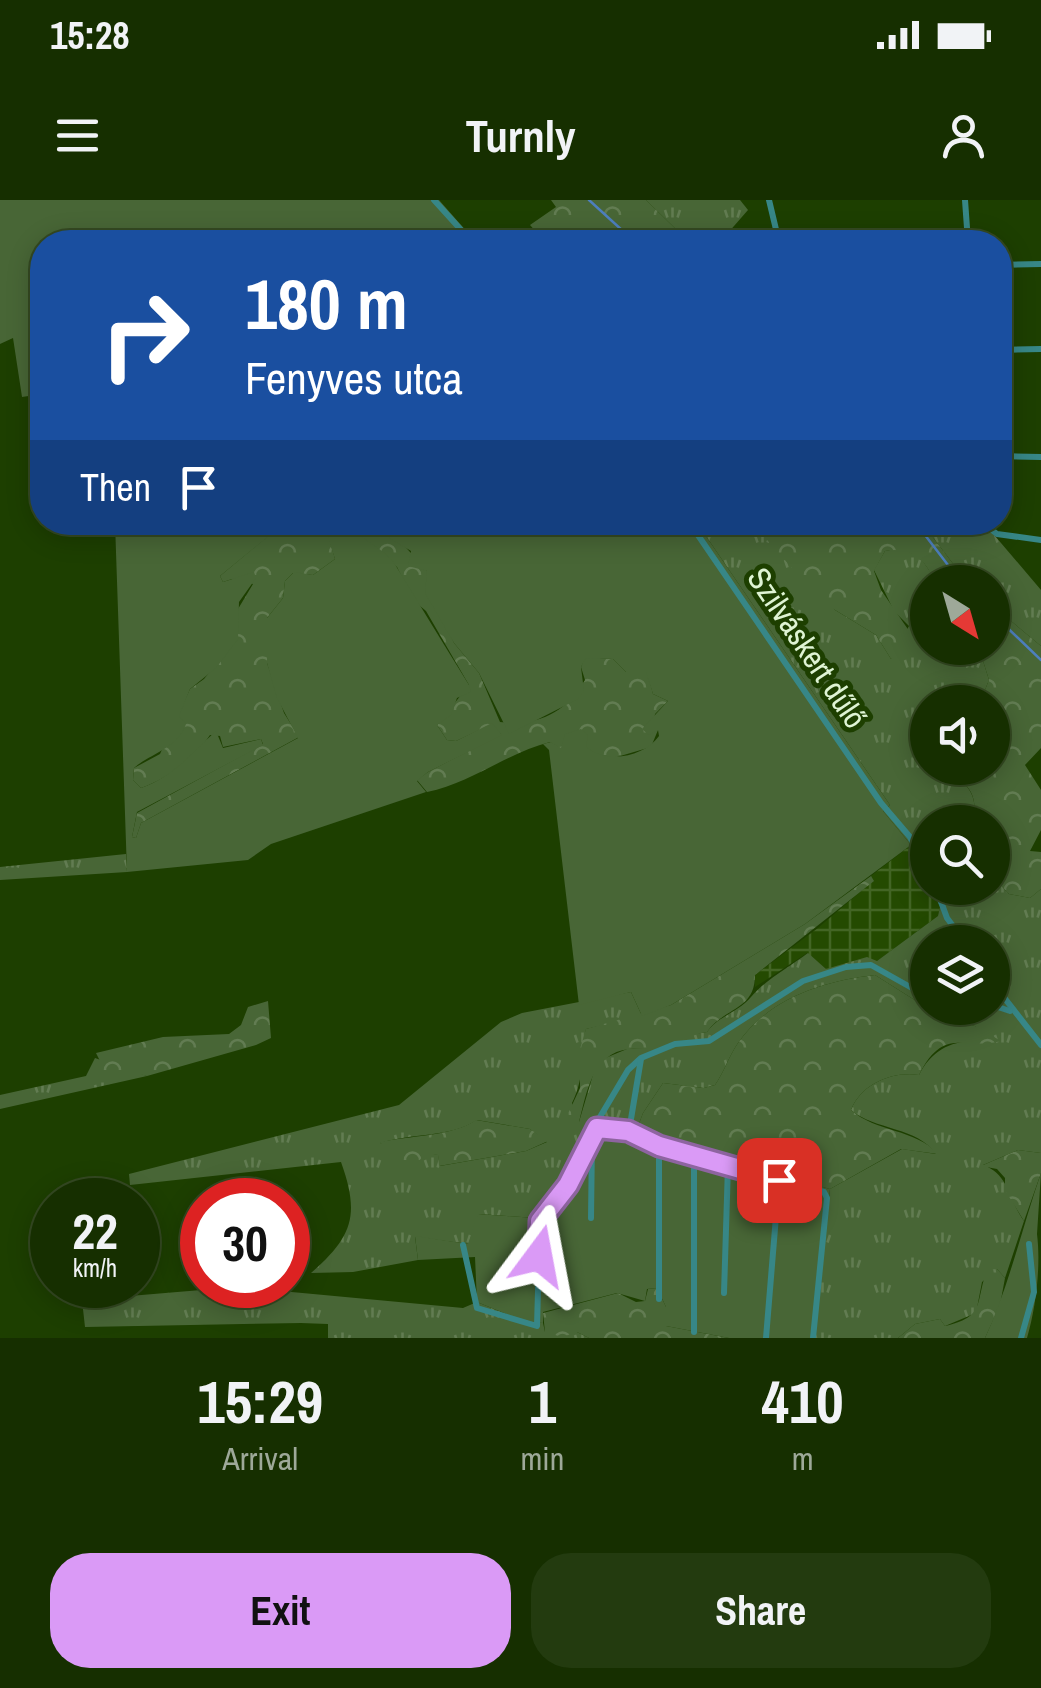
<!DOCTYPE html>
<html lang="en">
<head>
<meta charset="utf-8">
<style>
	:root { --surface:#162f00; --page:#233b0f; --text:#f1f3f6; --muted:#9ea999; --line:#354a22; --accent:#da9af6 }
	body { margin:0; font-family:"Archivo Narrow",sans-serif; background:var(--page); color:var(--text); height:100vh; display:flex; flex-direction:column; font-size:38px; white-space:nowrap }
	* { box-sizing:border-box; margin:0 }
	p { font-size:32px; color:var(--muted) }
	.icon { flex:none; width:55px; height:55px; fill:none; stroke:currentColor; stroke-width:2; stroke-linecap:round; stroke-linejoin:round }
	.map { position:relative; height:1138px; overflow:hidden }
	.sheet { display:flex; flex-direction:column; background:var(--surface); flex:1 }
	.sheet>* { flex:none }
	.banner { position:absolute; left:30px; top:30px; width:982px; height:305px; border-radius:40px; box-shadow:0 5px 25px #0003,0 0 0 2px var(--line); background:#1a4fa0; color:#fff; overflow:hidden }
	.needle { width:65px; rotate:143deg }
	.controls { position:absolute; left:910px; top:365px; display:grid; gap:20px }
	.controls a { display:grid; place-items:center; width:100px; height:100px; border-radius:50%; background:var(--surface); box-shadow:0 5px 25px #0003,0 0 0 2px var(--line); font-size:50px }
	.speed { position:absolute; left:30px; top:978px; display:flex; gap:20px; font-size:50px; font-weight:700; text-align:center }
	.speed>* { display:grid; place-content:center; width:130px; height:130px; border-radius:50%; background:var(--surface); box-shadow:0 5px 25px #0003,0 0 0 2px var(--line); line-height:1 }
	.speed small { font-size:25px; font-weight:400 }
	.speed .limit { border:15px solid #d22; background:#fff; color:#111 }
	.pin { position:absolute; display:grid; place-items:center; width:85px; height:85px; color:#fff; margin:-42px; border-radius:20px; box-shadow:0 5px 15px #0006 }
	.me { position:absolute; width:110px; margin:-55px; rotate:13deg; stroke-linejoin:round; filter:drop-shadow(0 0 8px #0008) }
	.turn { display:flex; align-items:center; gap:35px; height:210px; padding:0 50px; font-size:45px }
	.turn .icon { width:130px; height:130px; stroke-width:2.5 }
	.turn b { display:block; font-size:70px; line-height:85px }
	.then { display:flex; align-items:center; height:95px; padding:0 50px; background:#0003; gap:20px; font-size:38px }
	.eta { display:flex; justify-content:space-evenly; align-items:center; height:170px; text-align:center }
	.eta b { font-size:60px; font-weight:700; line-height:70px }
	.action { display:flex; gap:20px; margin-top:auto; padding:20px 50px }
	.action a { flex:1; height:115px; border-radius:40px; background:var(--accent); color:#111; font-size:40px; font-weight:700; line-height:115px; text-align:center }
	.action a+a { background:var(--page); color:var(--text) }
	.status { display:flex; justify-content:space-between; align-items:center; height:70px; padding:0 50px; background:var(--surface); direction:ltr }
	.status svg { height:28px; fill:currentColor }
	header { display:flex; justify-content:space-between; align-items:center; height:130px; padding:0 50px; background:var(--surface); font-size:45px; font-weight:700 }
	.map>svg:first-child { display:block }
	.industrial { fill:url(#industrial-grid) }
	.grass { fill:url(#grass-tufts); fill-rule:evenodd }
	.forest { fill:url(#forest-crowns) }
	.garden { fill:#486636 }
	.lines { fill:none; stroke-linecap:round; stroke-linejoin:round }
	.stream { stroke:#4d7fbe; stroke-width:2.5 }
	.minor { stroke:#378787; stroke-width:6 }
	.route-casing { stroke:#8e64a0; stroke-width:25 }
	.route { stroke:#da9af6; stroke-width:18 }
	.labels { text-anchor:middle; stroke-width:10; stroke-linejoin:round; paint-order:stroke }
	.street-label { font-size:32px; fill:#dff4d4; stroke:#1d3f00 }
</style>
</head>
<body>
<div class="status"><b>15:28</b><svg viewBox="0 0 49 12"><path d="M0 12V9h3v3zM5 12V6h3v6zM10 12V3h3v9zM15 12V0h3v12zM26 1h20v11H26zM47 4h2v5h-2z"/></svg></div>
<header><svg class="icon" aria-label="menu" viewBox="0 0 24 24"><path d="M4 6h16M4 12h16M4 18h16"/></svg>Turnly<svg class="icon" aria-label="person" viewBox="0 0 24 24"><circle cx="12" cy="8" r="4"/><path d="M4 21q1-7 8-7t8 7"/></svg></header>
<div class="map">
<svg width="1041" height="1138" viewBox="0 0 1041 1138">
	<defs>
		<pattern id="industrial-grid" width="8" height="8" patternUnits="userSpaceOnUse" patternTransform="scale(2.5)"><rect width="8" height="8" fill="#244a01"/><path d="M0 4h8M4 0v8" fill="none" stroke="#436525"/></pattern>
		<pattern id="grass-tufts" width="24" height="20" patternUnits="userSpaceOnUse" patternTransform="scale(2.5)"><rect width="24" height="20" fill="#486636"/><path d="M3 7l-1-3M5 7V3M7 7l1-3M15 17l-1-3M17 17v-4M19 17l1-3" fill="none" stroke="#627c52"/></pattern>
		<pattern id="forest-crowns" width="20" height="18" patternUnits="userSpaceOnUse" patternTransform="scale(2.5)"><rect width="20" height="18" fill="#486636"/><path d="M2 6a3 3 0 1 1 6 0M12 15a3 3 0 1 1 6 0" fill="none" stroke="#627c52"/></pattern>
	</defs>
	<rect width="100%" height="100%" fill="#1d3f00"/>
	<path class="industrial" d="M911 645 940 707 938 716 877 761 826 769 807 753 755 787V775L818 728 873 681 871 676Z"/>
	<g class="grass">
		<path d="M646 0H740L748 10 720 42H689Z"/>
		<path d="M697 323H752L835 410 876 435 891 459 909 426 894 411 874 370 885 351 901 348 920 357 931 373 928 448H979L989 480 980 502H928V568H958L949 576C970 582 977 598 974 618L982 622H928L927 680 911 645 883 611 890 605Z"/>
		<path d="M922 323H984L1041 390V446L993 406 992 382H967Z"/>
		<path d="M126 654 127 672 0 680V667Z"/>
		<path d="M993 677 1009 694 1030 698 1041 689V953L1018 950 983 965C1009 974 1008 999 1024 1021L1005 1078 997 1069 982 1082 976 1113 945 1126 940 1119 915 1124 898 1138H815L830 989 902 949 936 954C918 927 874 930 851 910 861 884 892 871 919 875 934 845 960 837 991 843L975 826 940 816 875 775C824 781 769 798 738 843 729 856 724 872 715 885L704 888 663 883 643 913 634 937 593 933 583 939 567 977 535 1018 479 1014 469 1044 415 1037 418 1060 353 1072 311 1073C353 1036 360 1015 341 962L130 985 129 974 399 905 501 822 522 813 631 792 642 816 586 829C582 854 584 880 572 903L579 922 595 868 603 859 627 849 663 847 688 835 707 832C718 816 739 812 751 797 765 780 788 768 808 753L826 769 867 757 877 761 938 716 940 707 931 688H992ZM928 742H992V808H928ZM477 920 530 929 547 942 526 951 440 966 438 955 380 943C410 933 450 938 477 920Z"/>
		<path d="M95 858 147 876 0 909V895L86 876Z"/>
		<path d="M237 1087 463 1108 477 1102 526 1122 543 1123 545 1132H577L589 1138H328V1124L301 1123 85 1127 82 1100Z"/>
	</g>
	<g class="forest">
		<path d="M551 0H646L689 42H582L570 33 558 42H545L530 25 556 7Z"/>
		<path d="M271 323H344L329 338 335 359 313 375 293 373 285 381 283 398 267 418V463L284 513 299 537 141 623 136 638 132 637 137 613 263 544 261 539 223 547 220 536 210 535C194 560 168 578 141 588L133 580 134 568 160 554 190 489 204 479 237 439 238 409 253 384 232 379 223 382 220 376 274 331Z"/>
		<path d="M352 323H391L392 332 427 371 429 387 454 443 479 473 500 522C538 526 566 513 585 480L581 467 585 457 613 459 626 472 647 471 653 494 668 501 655 514 653 530H658L651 547 610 559 566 543 561 549 550 542C507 553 471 583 427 592L417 580 428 572 501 534 486 527 456 541 447 540 437 525 469 485 426 411 413 400 397 367 361 338Z"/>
		<path d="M752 323H922L967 382H934C927 359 909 346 885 351L874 371 881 390 916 441 891 459 876 435 822 402Z"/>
		<path d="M993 406 1041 446V548L1025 565 1041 590V630L1030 651 1041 652V689L1030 698 1009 694 993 677 992 622 974 618C977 597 970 582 949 576L958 568H992V502H980L989 480 979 448H992Z"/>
		<path d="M871 676 874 681 755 775C755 811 724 807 707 832 689 835 678 843 662 847 651 850 640 848 629 849 592 853 587 892 579 922L567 929 566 918 580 888V849L586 829 671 805 805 724Z"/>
		<path d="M875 775 940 816 975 826 1001 841C965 851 944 825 919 875 892 871 861 884 851 910 875 932 916 929 938 954L901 949 830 989 634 937 643 913 663 883 704 888 715 885C724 872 729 856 738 843 769 798 824 781 875 775Z"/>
		<path d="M268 801 271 838 256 845 147 876 123 870 115 880 98 872 100 861 96 853 163 837 229 834 241 825 248 807Z"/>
		<path d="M476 920 530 929 548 941 526 951 439 966 438 955 427 954 417 962H396L380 942C408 936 454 936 476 920Z"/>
		<path d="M1018 950 1041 953V973L1024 1021 1005 990V978L997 969 981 966Z"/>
		<path d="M997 1069 1005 1078 1000 1105 985 1138H898L915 1124 940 1119 945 1126C986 1117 975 1102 987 1070Z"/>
		<path d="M657 1088 666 1107V1126L729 1138H589L577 1132 562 1137 545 1132 543 1113 618 1093 636 1102 645 1101 648 1089Z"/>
	</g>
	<g class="garden">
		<path d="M0 0H439L476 42H42V194L22 197 13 138 0 144Z"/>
		<path d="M115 323H271L275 331 220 376 223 382 254 372 256 378 239 402 238 439 216 468 190 489 179 516 186 524C177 549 151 553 134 568L133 580 141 588C175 576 191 553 216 531L223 548 261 539 263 545 137 612 132 637 136 638 141 623 298 538 277 498 267 463V418L283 398 285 381 294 372 313 375 335 359 328 338 344 323H352C362 344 384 346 396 366 420 405 444 445 469 485L471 492 457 498 451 515 437 525 447 540 456 541 492 523 502 535 428 572 417 581 426 592 271 644 248 660 127 672Z"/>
		<path d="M390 323H697L890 605 883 611 911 645 805 724 671 805 642 816 631 792 579 805 549 550 543 544 551 542 561 548 565 534 581 529 588 535 586 547C607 564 644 557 659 536L658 530 649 535 642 529 668 501 653 494 646 472H626L613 459 586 458 581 467 584 491 578 499 509 534 479 473 454 443 425 393 427 371 408 366 411 351 389 338Z"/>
		<path d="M593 933 642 937 830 989 815 1138H729L666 1126V1107L657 1088 647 1089 645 1101 617 1093 543 1112V1123L526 1122 477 1102 475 1057 418 1060 415 1036 468 1044 478 1014 535 1018 567 977 583 939Z"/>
		<path d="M1041 973 1037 1034C1041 1066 1036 1107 1027 1138H985C1009 1086 1022 1028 1041 973Z"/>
	</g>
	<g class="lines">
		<g class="stream">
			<path d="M589 0 635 42"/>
			<path d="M915 322 961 382"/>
			<path d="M992 413 1041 460"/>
		</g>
		<g class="minor">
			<path d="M434 0 472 42"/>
			<path d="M769 0 779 42"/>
			<path d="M965 0 968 42"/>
			<path d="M1000 65 1041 64"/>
			<path d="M1000 150 1041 149"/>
			<path d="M1000 256 1041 257"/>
			<path d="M689 322 881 603 910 637 928 671"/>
			<path d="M982 322 997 334 1041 340"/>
			<path d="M936 688 947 718 965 742"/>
			<path d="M992 782 1041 845"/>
			<path d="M992 805 1010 811"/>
			<path d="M594 927 628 870 641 858 675 844 709 841 803 781 846 767 871 765 928 797"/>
			<path d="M629 931 641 859"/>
			<path d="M659 946V1099"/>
			<path d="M591 1018 592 940"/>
			<path d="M463 1045 477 1108 537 1126 540 1021 569 985 592 930 616 927 659 946 824 992 827 998 813 1138"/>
			<path d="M724 1093 728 966"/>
			<path d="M694 1132V957"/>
			<path d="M766 1138 779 980"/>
			<path d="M1021 1138 1034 1092 1029 1044"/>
		</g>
	</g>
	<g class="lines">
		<g class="route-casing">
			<path id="route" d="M539 1056 540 1021 568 985 597 928 628 931 659 946 779 980"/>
		</g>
		<use href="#route" class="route"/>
	</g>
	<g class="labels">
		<g class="street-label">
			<text transform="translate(807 448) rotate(56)" y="11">Szilváskert dűlő</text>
		</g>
	</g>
</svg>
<div class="controls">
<a><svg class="needle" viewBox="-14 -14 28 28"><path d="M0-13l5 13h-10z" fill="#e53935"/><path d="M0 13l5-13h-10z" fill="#9ea999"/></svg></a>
<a><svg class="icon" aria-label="sound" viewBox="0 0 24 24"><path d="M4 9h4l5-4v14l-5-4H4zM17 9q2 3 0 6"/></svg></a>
<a><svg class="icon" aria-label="search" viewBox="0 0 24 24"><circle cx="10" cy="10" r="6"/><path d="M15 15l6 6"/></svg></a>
<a><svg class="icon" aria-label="layers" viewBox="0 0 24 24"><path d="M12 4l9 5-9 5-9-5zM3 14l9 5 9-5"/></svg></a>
</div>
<div class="speed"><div>22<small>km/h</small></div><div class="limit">30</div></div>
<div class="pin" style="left:779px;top:980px;background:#d93025"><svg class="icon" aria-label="arrive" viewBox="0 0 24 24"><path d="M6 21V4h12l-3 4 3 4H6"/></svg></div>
<svg class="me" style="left:539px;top:1056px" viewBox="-20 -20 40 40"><path d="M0-17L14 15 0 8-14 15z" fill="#da9af6" stroke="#fff" stroke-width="4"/></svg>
<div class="banner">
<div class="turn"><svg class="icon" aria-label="right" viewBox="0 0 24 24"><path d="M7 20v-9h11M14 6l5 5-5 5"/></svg><div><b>180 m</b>Fenyves utca</div></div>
<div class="then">Then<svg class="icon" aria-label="arrive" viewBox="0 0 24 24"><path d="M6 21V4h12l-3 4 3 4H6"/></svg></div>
</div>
</div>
<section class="sheet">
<div class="eta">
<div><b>15:29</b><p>Arrival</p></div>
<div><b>1</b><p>min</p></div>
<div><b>410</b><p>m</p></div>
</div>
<div class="action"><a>Exit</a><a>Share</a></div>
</section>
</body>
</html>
